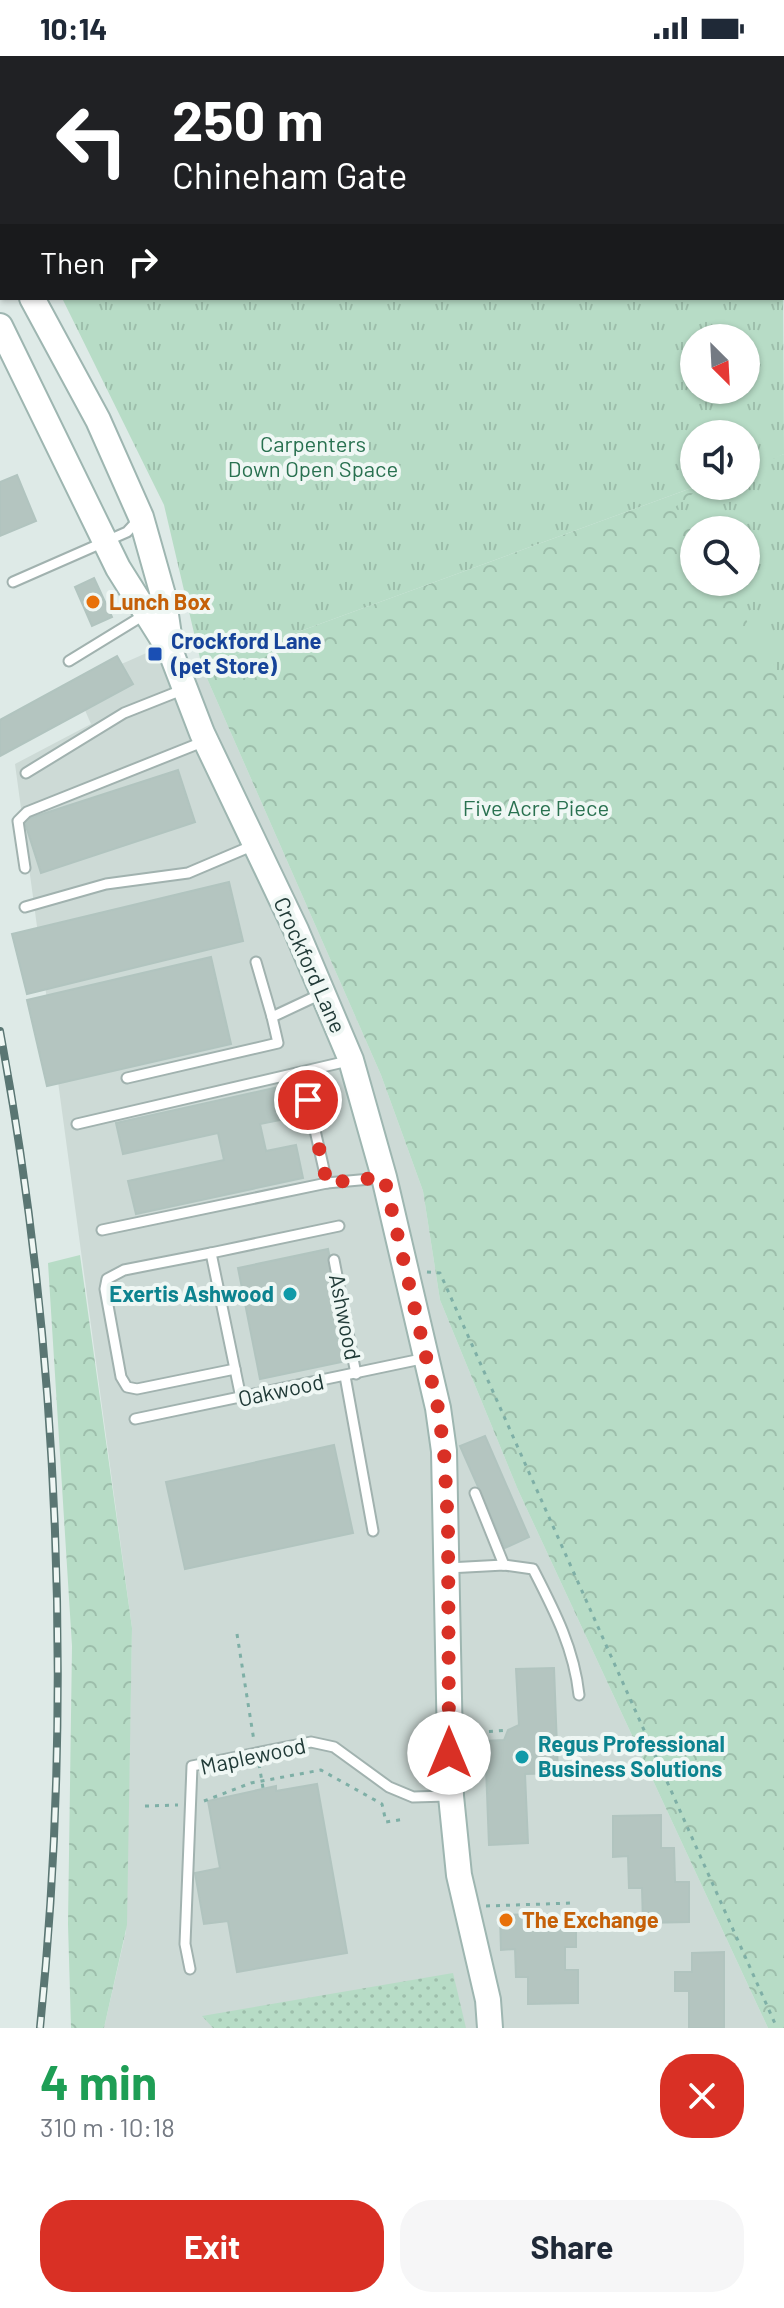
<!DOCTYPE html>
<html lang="en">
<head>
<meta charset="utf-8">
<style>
	:root { --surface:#fff; --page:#f6f6f7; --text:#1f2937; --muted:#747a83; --accent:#d93025 }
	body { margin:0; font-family:Barlow,sans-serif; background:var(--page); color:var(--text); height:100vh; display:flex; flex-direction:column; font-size:30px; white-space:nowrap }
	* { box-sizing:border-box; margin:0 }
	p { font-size:26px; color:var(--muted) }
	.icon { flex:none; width:44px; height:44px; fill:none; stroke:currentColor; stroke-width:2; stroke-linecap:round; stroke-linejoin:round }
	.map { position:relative; height:1972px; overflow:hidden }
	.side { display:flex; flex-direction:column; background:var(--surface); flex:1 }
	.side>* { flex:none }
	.top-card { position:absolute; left:0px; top:0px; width:784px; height:244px; box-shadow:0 2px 6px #0004; background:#202124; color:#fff; overflow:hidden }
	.needle { width:52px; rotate:156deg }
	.tools { position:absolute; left:680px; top:268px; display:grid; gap:16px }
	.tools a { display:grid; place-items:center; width:80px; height:80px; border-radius:50%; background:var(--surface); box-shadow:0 2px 6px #0004; font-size:40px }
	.pin { position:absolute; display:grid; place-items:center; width:68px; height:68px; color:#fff; margin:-34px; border:4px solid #fff; border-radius:50%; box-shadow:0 2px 8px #0007 }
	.me { position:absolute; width:88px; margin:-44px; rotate:0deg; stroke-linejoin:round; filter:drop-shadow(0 0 6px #0008) }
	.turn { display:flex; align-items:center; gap:28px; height:168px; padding:0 40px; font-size:36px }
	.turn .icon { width:104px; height:104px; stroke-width:2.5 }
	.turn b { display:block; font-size:56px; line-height:68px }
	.then { display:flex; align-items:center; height:76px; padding:0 40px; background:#0003; gap:16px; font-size:30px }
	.round { display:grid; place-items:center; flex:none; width:84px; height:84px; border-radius:32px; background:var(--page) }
	.head { display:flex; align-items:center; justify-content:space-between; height:136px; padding:0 40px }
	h1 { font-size:48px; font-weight:700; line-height:60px; color:#1e9e55 }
	.button { display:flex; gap:16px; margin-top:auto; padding:16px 40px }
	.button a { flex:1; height:92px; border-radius:32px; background:var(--accent); color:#fff; font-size:32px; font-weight:700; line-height:92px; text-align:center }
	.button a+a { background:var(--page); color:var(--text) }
	.status { display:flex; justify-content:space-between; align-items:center; height:56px; padding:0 40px; background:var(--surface); direction:ltr }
	.status svg { height:22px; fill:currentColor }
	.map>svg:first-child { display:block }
	.built { fill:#cddad6 }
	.grass { fill:url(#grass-dots) }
	.forest { fill:url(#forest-crowns); fill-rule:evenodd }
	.park { fill:url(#park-tufts); fill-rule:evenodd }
	.building { fill:#b4c5c0; stroke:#b1c4bf; stroke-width:2 }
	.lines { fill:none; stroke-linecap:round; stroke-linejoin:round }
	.lane-casing { stroke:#a1b2af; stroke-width:13 }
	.street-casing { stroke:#a1b2af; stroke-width:22 }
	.secondary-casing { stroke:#9eb6b1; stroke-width:28 }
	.path { stroke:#7eafa6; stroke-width:3; stroke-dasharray:4 6; stroke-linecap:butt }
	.lane { stroke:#fff; stroke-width:9 }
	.street { stroke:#fff; stroke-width:18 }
	.secondary { stroke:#fff; stroke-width:24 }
	.rail-casing { stroke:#5a7673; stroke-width:8 }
	.rail { stroke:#eff7f4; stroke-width:5; stroke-dasharray:15; stroke-linecap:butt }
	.route { stroke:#d93025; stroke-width:14; stroke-dasharray:0 25.2 }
	.food-dot { fill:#e8710a; stroke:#eff7f4; stroke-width:3 }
	.transit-dot { fill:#1a4fb4; stroke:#eff7f4; stroke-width:3 }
	.culture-dot { fill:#0f9aa8; stroke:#eff7f4; stroke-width:3 }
	.labels { text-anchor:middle; stroke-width:8; stroke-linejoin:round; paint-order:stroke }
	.park-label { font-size:22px; fill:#297150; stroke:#eff7f4 }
	.food-label { font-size:22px; font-weight:bold; fill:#c56008; stroke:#eff7f4; text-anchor:start }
	.transit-label { font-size:22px; font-weight:bold; fill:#164399; stroke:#eff7f4; text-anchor:start }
	.street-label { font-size:22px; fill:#203a37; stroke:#eff7f4 }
	.culture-label { font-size:22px; font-weight:bold; fill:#0d838f; stroke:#eff7f4; text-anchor:end }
</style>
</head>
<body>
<div class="status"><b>10:14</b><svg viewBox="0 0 49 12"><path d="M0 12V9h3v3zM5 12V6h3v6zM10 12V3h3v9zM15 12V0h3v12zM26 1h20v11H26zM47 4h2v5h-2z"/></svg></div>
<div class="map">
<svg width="784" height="1972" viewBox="0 0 784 1972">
	<defs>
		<pattern id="grass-dots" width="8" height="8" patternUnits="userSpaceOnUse" patternTransform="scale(2)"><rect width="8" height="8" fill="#b7dcc6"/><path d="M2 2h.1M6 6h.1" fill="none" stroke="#9dbeab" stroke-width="1.8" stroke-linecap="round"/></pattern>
		<pattern id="forest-crowns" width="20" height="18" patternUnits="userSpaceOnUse" patternTransform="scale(2)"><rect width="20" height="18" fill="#b7dcc6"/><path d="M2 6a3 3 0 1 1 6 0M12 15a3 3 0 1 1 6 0" fill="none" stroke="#9dbeab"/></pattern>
		<pattern id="park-tufts" width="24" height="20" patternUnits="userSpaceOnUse" patternTransform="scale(2)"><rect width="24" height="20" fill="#b7dcc6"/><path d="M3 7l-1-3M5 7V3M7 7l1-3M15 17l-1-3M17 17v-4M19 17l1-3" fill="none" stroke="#9dbeab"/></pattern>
	</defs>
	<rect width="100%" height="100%" fill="#deeae7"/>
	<path class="built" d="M160 591 175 625 202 611 381 1019 423 1135 440 1244 518 1434 768 1972H104L126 1875 132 1572 15 708 91 668 74 629Z"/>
	<path class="grass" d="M453 1917 466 1972H213L202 1960Z"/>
	<g class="forest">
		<path d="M784 398V1972H768L518 1434 440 1244 423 1135 381 1019 202 611 697 430H746V412ZM694 474H746V526H694Z"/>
		<path d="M80 1199 132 1572 127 1869 104 1972H71L68 1868 72 1590 48 1207Z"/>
	</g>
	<path class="park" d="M782 49 784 398 773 403 784 401V625L724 528 746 526V474H696L675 451 703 430H746V378H694V430H697L202 611 164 449 62 242H782ZM746 282V334H694V282Z"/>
	<g class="building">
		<path d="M17 419 36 465 0 480V426Z"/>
		<path d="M94 522 112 561 92 570 75 531Z"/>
		<path d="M117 600 133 628 0 700V664Z"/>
		<path d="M178 714 195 766 41 817 24 764Z"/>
		<path d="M229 826 243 885 27 938 12 878Z"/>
		<path d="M211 901 231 988 47 1030 27 944Z"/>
		<path d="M283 1030 290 1062 260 1068 266 1095 296 1089 303 1122 136 1158 128 1125 224 1104 218 1077 123 1098 116 1067Z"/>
		<path d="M328 1193 351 1304 260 1323 238 1212Z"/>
		<path d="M485 1380 529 1481 505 1492 460 1390Z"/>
		<path d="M334 1389 353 1477 185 1513 166 1426Z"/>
		<path d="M554 1612 558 1717 525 1718 528 1787 489 1789 485 1685 504 1684 508 1674 519 1669 516 1613Z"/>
		<path d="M317 1728 347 1897 237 1916 228 1865 204 1868 195 1817 220 1812 208 1745 276 1730V1735Z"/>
		<path d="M661 1759V1792H674L675 1826H689V1866L643 1867 642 1832H629L628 1800 613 1801V1760Z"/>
		<path d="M548 1858 549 1872 576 1871V1891H565V1914H578V1947L528 1948V1921H516L515 1893 501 1894 500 1859Z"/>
		<path d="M724 1896V1972H689V1935H675V1916H692V1897Z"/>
	</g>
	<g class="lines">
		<g class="lane-casing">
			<g id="lane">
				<path d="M212 2 213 0"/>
				<path d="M13 526 127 476 139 463"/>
				<path d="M69 605 144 559"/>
				<path d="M26 717 124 657 182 634"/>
				<path d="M25 812 18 765 27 756 205 685"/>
				<path d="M25 851 106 828 188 817 254 789"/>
				<path d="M256 906 272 961"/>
				<path d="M302 1017 327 1127"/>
				<path d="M127 1022 278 987 272 961 321 938"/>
				<path d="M77 1068 348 1005"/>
				<path d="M102 1174 327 1127 381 1122"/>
				<path d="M211 1197 124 1214 107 1223 105 1233 121 1321 127 1331 137 1333 235 1313"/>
				<path d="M334 1204 356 1318"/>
				<path d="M345 1320 373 1475"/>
				<path d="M241 1342 211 1197 339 1170"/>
				<path d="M135 1363 426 1302"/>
				<path d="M475 1437 504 1509"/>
				<path d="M448 1512 504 1509 533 1513C554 1554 574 1592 579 1639"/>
				<path d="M190 1913 185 1888 192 1710 311 1686 334 1691 389 1731 413 1741 448 1740"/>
			</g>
		</g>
		<g class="street-casing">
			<g id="street">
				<path d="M631 0V2"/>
				<path d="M40 2V0"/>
			</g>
		</g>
		<g class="secondary-casing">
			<g id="secondary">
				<path d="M549 0 559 2"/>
				<path d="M782 30H784"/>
				<path d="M0 178 2 182"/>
				<path d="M32 242 98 364 141 461 163 539 172 599 202 677 296 874 351 1004 384 1121 438 1352 444 1395 451 1740 459 1819 488 1944 490 1972"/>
				<path d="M0 270 118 512 167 590"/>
			</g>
		</g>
		<g class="path">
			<path d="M742 0V2"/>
			<path d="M189 2V0"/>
			<path d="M782 93H784"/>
			<path d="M427 1216 440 1217 777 1972"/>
			<path d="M237 1578 254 1685"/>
			<path d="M469 1677 508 1674"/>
			<path d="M259 1708 263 1732"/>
			<path d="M204 1745 251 1727 321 1714 382 1748 386 1766 405 1763"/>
			<path d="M145 1750 178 1749"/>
			<path d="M486 1850 573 1847"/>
		</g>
		<use href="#lane" class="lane"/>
		<use href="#street" class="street"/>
		<use href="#secondary" class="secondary"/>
		<g class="rail-casing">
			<path id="rail" d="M0 975C60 1296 73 1647 40 1972"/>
		</g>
		<use href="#rail" class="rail"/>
	</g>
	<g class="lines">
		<path class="route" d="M308 1044 327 1127 384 1121 438 1352 444 1395 448 1470 449 1697"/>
	</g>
	<g class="food-dot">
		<circle cx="93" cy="546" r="8"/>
		<circle cx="506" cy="1864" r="8"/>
	</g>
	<rect class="transit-dot" x="147" y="590" width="16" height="16" rx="4"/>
	<g class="culture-dot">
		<circle cx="290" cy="1238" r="8"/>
		<circle cx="522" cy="1701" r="8"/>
	</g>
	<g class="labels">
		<g class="park-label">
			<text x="313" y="396">Carpenters<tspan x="313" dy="25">Down Open Space</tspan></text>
			<text x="536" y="760">Five Acre Piece</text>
		</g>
		<g class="food-label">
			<text x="109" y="554">Lunch Box</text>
			<text x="522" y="1872">The Exchange</text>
		</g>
		<g class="transit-label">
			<text x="171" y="593">Crockford Lane<tspan x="171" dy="25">(pet Store)</tspan></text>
		</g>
		<g class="street-label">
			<text transform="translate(310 909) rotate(66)" y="8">Crockford Lane</text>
			<text transform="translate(345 1261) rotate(79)" y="8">Ashwood</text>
			<text transform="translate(281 1334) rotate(-12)" y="8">Oakwood</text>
			<text transform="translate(253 1700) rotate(-12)" y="8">Maplewood</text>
		</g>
		<g class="culture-label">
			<text x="274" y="1246">Exertis Ashwood</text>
			<text x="538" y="1696" text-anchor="start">Regus Professional<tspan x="538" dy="25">Business Solutions</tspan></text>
		</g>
	</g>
</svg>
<div class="tools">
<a><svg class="needle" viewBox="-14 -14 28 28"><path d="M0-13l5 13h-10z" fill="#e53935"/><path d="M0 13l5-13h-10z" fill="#747a83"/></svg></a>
<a><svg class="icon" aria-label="sound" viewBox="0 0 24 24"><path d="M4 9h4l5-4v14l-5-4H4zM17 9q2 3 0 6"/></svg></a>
<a><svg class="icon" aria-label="search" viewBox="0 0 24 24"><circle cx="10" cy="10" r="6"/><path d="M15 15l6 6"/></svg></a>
</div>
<div class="pin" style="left:308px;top:1044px;background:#d93025"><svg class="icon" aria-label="arrive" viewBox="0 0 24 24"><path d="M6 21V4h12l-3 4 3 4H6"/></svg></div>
<svg class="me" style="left:449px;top:1697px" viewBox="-20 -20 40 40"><circle r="19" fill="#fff"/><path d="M0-13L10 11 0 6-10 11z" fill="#d93025"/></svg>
<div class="top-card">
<div class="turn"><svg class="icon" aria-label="left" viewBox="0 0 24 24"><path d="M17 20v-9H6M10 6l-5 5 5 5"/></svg><div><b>250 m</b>Chineham Gate</div></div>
<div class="then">Then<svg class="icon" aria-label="right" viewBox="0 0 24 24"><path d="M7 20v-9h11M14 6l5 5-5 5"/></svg></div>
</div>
</div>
<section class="side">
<div class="head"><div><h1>4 min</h1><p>310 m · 10:18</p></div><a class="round" style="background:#d93025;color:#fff"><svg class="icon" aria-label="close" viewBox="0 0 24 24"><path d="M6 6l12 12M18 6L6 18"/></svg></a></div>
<div class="button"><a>Exit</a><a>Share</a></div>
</section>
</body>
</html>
